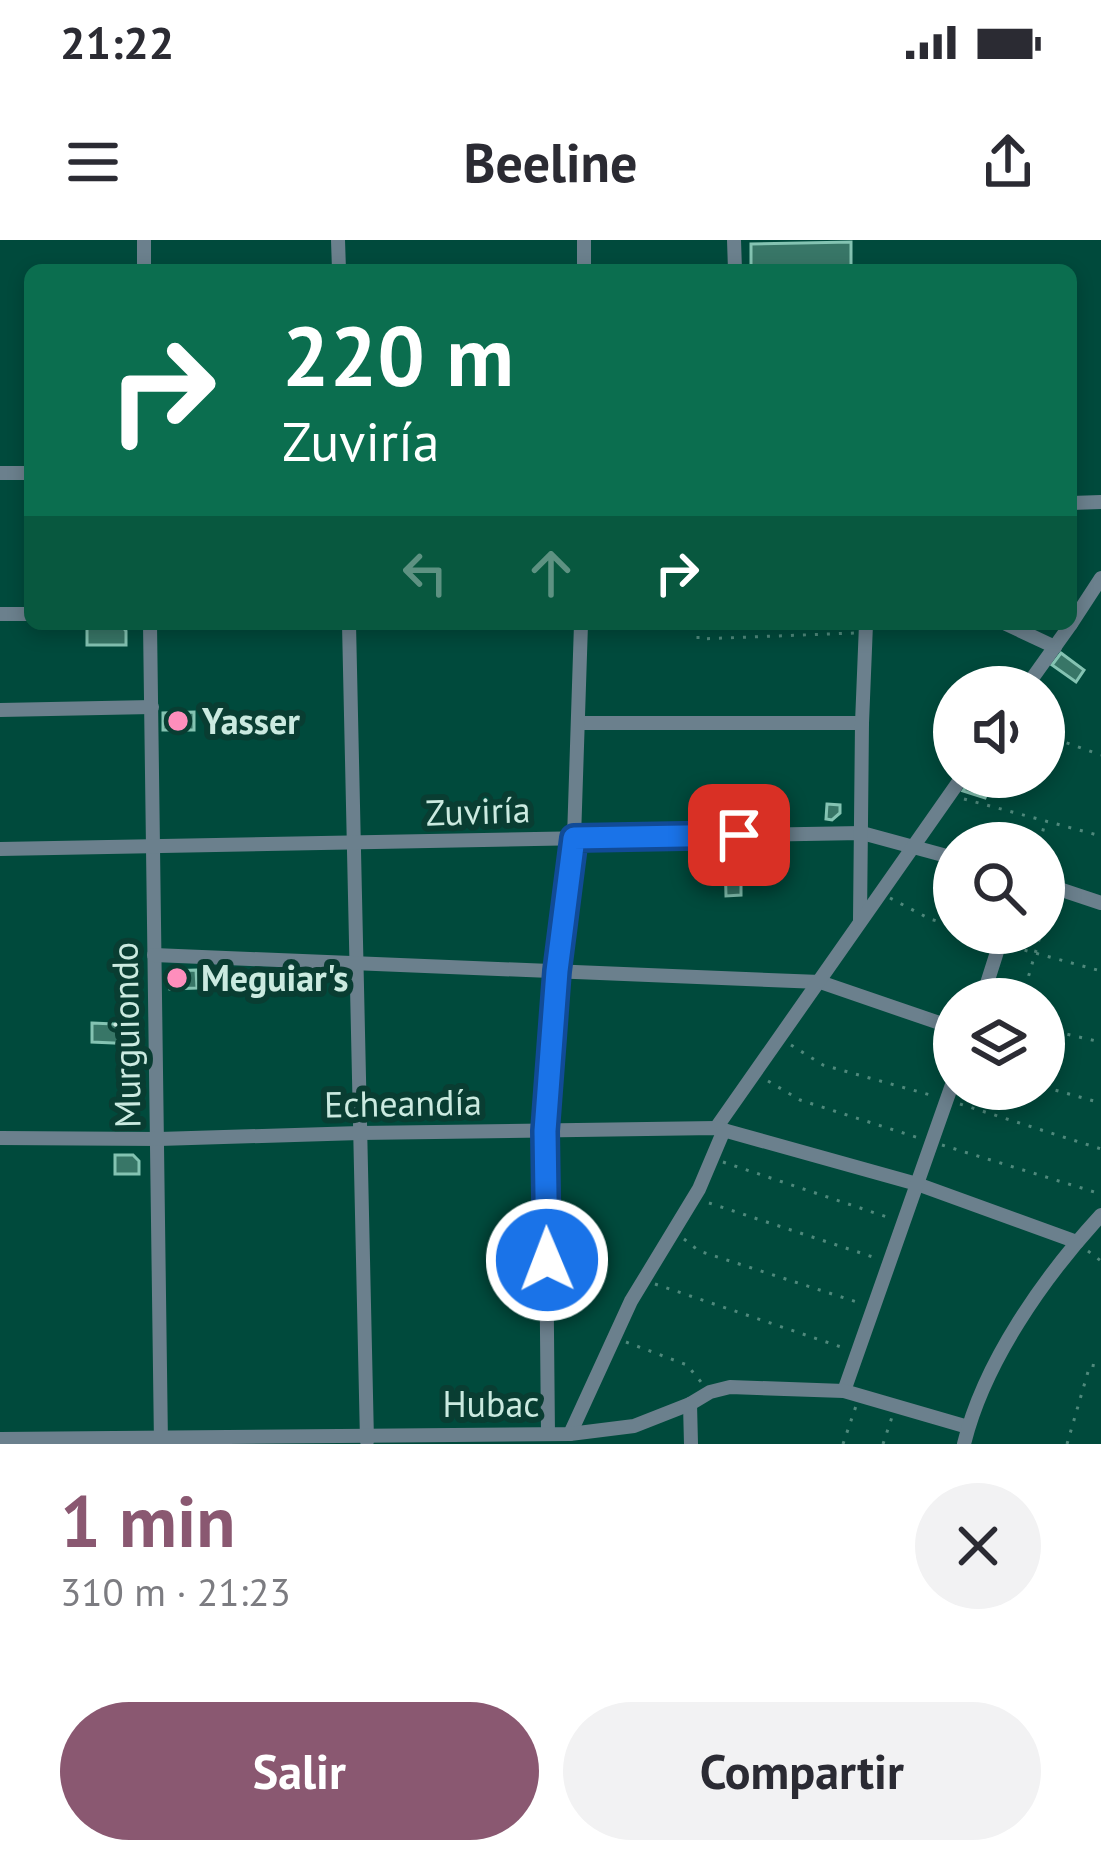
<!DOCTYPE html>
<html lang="es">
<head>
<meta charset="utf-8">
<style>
	:root { --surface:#fff; --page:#f2f2f3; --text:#2b2b33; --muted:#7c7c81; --accent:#8a5871 }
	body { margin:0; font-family:"PT Sans",sans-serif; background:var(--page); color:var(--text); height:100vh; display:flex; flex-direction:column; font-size:45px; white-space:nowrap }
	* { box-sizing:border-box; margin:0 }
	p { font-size:39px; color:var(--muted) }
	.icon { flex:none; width:66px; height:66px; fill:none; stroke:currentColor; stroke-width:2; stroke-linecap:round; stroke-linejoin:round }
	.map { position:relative; height:1204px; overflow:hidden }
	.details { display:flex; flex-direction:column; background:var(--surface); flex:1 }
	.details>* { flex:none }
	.top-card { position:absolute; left:24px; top:24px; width:1053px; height:366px; border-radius:18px; box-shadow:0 6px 18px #0003; background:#0b6e4f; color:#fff; overflow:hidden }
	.buttons { position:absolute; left:933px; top:426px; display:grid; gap:24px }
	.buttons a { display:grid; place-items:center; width:132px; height:132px; border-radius:50%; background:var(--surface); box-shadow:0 6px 18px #0003; font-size:60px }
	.pin { position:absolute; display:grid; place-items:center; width:102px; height:102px; color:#fff; margin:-51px; border-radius:24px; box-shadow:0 6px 18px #0006 }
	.me { position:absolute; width:132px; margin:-66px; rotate:359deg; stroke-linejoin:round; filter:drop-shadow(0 0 9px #0008) }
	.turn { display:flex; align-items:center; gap:42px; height:252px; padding:0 60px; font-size:54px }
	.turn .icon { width:156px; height:156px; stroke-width:2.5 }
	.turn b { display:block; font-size:84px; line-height:102px }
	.lanes { display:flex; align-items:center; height:114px; padding:0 60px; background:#0003; justify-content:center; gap:60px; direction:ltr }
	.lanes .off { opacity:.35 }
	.round { display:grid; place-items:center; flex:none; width:126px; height:126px; border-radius:63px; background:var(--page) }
	.head { display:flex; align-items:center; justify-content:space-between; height:204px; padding:0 60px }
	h1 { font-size:72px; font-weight:700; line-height:90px; color:var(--accent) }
	.cta { display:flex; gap:24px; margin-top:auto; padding:24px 60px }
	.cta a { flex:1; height:138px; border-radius:72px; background:var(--accent); color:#fff; font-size:48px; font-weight:700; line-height:138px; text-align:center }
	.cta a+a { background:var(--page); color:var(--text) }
	.status { display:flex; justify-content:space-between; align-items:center; height:84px; padding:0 60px; background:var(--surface); direction:ltr }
	.status svg { height:33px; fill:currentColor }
	header { display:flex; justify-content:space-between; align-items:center; height:156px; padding:0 60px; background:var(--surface); font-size:54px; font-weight:700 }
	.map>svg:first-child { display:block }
	.building { fill:#387667; stroke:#84c3b2; stroke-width:3 }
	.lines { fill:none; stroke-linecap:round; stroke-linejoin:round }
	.path { stroke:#4f897c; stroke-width:3; stroke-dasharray:3 9; stroke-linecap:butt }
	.minor { stroke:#6b808d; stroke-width:14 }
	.route-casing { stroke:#114b97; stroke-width:30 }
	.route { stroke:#1a73e8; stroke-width:21 }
	.poi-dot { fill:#fe8ebc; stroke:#093d32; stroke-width:4.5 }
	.labels { text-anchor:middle; stroke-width:12; stroke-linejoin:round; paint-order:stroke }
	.poi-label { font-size:36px; font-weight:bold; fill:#cbeae0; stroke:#093d32; text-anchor:start }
	.street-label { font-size:36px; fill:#cbeae0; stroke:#093d32 }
</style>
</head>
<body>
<div class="status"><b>21:22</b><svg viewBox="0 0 49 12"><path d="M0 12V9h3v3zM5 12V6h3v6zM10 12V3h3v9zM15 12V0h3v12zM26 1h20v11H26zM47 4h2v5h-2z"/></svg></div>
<header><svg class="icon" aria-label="menu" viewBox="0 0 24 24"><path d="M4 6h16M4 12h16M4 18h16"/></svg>Beeline<svg class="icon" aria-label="share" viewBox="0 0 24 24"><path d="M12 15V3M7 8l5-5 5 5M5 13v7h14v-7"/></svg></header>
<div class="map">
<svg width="1101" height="1204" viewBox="0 0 1101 1204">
	<rect width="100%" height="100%" fill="#004a3c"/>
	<g class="building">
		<path d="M851 2V30H751V4Z"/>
		<path d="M87 385H121L126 391V405H87Z"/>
		<path d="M1061 413 1084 430 1076 442 1052 425Z"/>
		<path d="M194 472V490H163V473Z"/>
		<path d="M972 538 989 548 985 558 963 551Z"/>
		<path d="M827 564 840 565V573L832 580 826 579Z"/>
		<path d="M725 617H741V655L726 656Z"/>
		<path d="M196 730 197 748 170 749 169 731Z"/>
		<path d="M92 783 136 785 135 804 92 802Z"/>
		<path d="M115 915H133L139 921V934H115Z"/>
	</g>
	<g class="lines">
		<g class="path">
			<path d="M698 384V399L855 393"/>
			<path d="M1044 495 1101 515"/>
			<path d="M964 559 1101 596"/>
			<path d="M1040 603 1045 582"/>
			<path d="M890 658 930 679 954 686"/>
			<path d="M1044 681 1049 659"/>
			<path d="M1013 707 1101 731"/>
			<path d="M1022 759 1041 693"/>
			<path d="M1044 789 1101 802"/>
			<path d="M791 805 823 825 934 856"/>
			<path d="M768 841 800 860 922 899"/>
			<path d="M1044 847 1101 863"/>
			<path d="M960 864 1101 909"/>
			<path d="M942 905 1101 954"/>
			<path d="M723 922 890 978"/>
			<path d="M709 963 876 1018"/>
			<path d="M684 999 699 1011 860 1063"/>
			<path d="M1088 1011 1101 1021"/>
			<path d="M655 1044 844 1108"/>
			<path d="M626 1102 687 1125 701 1142"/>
			<path d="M843 1204 856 1166"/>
			<path d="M883 1204 892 1177"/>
			<path d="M1067 1204 1090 1125 1101 1127"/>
		</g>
		<g class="minor">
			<path d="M144 0V30"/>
			<path d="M338 0 339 30"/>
			<path d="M734 0 735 30"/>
			<path d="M584 30V0"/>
			<path d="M0 233H30"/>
			<path d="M1071 263 1101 262"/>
			<path d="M0 374H30"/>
			<path d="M150 384 161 1204"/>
			<path d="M349 384 367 1201"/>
			<path d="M1006 384 1055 407"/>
			<path d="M1071 384 1101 338"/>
			<path d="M1026 447 1071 384"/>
			<path d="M0 470 152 467"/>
			<path d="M579 483H862"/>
			<path d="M0 609 862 593 954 618"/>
			<path d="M1044 644 1101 663"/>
			<path d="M860 680 862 483 866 384"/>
			<path d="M154 715 820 742 954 788"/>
			<path d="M982 759 1003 693"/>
			<path d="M716 888 962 537"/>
			<path d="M0 898 159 899 360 893 716 888 917 944 1077 1002"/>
			<path d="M844 1151 954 839"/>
			<path d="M690 1164 691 1204"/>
			<path d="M548 1194 545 891 557 731 574 598 581 384"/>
			<path d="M570 1194 631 1061 699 949 724 890"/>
			<path d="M0 1199 570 1194 634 1186 690 1164 710 1152 730 1147 844 1151 968 1187"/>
			<path d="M964 1204C984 1122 1044 1037 1101 975"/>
		</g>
	</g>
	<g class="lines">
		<g class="route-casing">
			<path id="route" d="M547 1020 545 891 557 731 574 598 739 595"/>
		</g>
		<use href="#route" class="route"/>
	</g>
	<g class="poi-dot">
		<circle cx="178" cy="481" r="12"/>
		<circle cx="177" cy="738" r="12"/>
	</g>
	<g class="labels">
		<g class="poi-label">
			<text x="202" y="494">Yasser</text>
			<text x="201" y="751">Meguiar's</text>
		</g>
		<g class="street-label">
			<text transform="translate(478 571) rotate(-2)" y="13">Zuviría</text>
			<text transform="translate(126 795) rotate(-91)" y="13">Murguiondo</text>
			<text transform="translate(403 863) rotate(-1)" y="13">Echeandía</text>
			<text x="491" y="1177">Hubac</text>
		</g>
	</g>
</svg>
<div class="buttons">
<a><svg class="icon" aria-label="sound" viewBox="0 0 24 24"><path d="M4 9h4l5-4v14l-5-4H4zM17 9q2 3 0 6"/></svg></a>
<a><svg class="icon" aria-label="search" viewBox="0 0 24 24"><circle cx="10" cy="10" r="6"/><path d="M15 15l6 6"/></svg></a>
<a><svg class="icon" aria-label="layers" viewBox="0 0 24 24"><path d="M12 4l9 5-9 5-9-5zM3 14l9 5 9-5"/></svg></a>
</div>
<div class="pin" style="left:739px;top:595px;background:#d93025"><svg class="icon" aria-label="arrive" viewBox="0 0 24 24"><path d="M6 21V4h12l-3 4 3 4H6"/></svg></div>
<svg class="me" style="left:547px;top:1020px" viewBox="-20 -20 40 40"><circle r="17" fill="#1a73e8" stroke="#fff" stroke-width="3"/><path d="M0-11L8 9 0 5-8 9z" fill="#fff"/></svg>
<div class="top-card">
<div class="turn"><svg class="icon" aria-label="right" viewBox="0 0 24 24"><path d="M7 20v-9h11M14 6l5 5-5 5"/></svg><div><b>220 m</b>Zuviría</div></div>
<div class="lanes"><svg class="icon off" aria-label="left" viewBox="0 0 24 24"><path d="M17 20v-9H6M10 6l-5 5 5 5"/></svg><svg class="icon off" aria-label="ahead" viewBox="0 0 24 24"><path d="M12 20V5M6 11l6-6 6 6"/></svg><svg class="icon" aria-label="right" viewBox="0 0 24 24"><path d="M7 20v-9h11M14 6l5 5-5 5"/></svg></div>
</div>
</div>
<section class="details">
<div class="head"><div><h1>1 min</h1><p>310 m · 21:23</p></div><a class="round"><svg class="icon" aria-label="close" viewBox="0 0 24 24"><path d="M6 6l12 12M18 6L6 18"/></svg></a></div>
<div class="cta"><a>Salir</a><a>Compartir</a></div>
</section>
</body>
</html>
